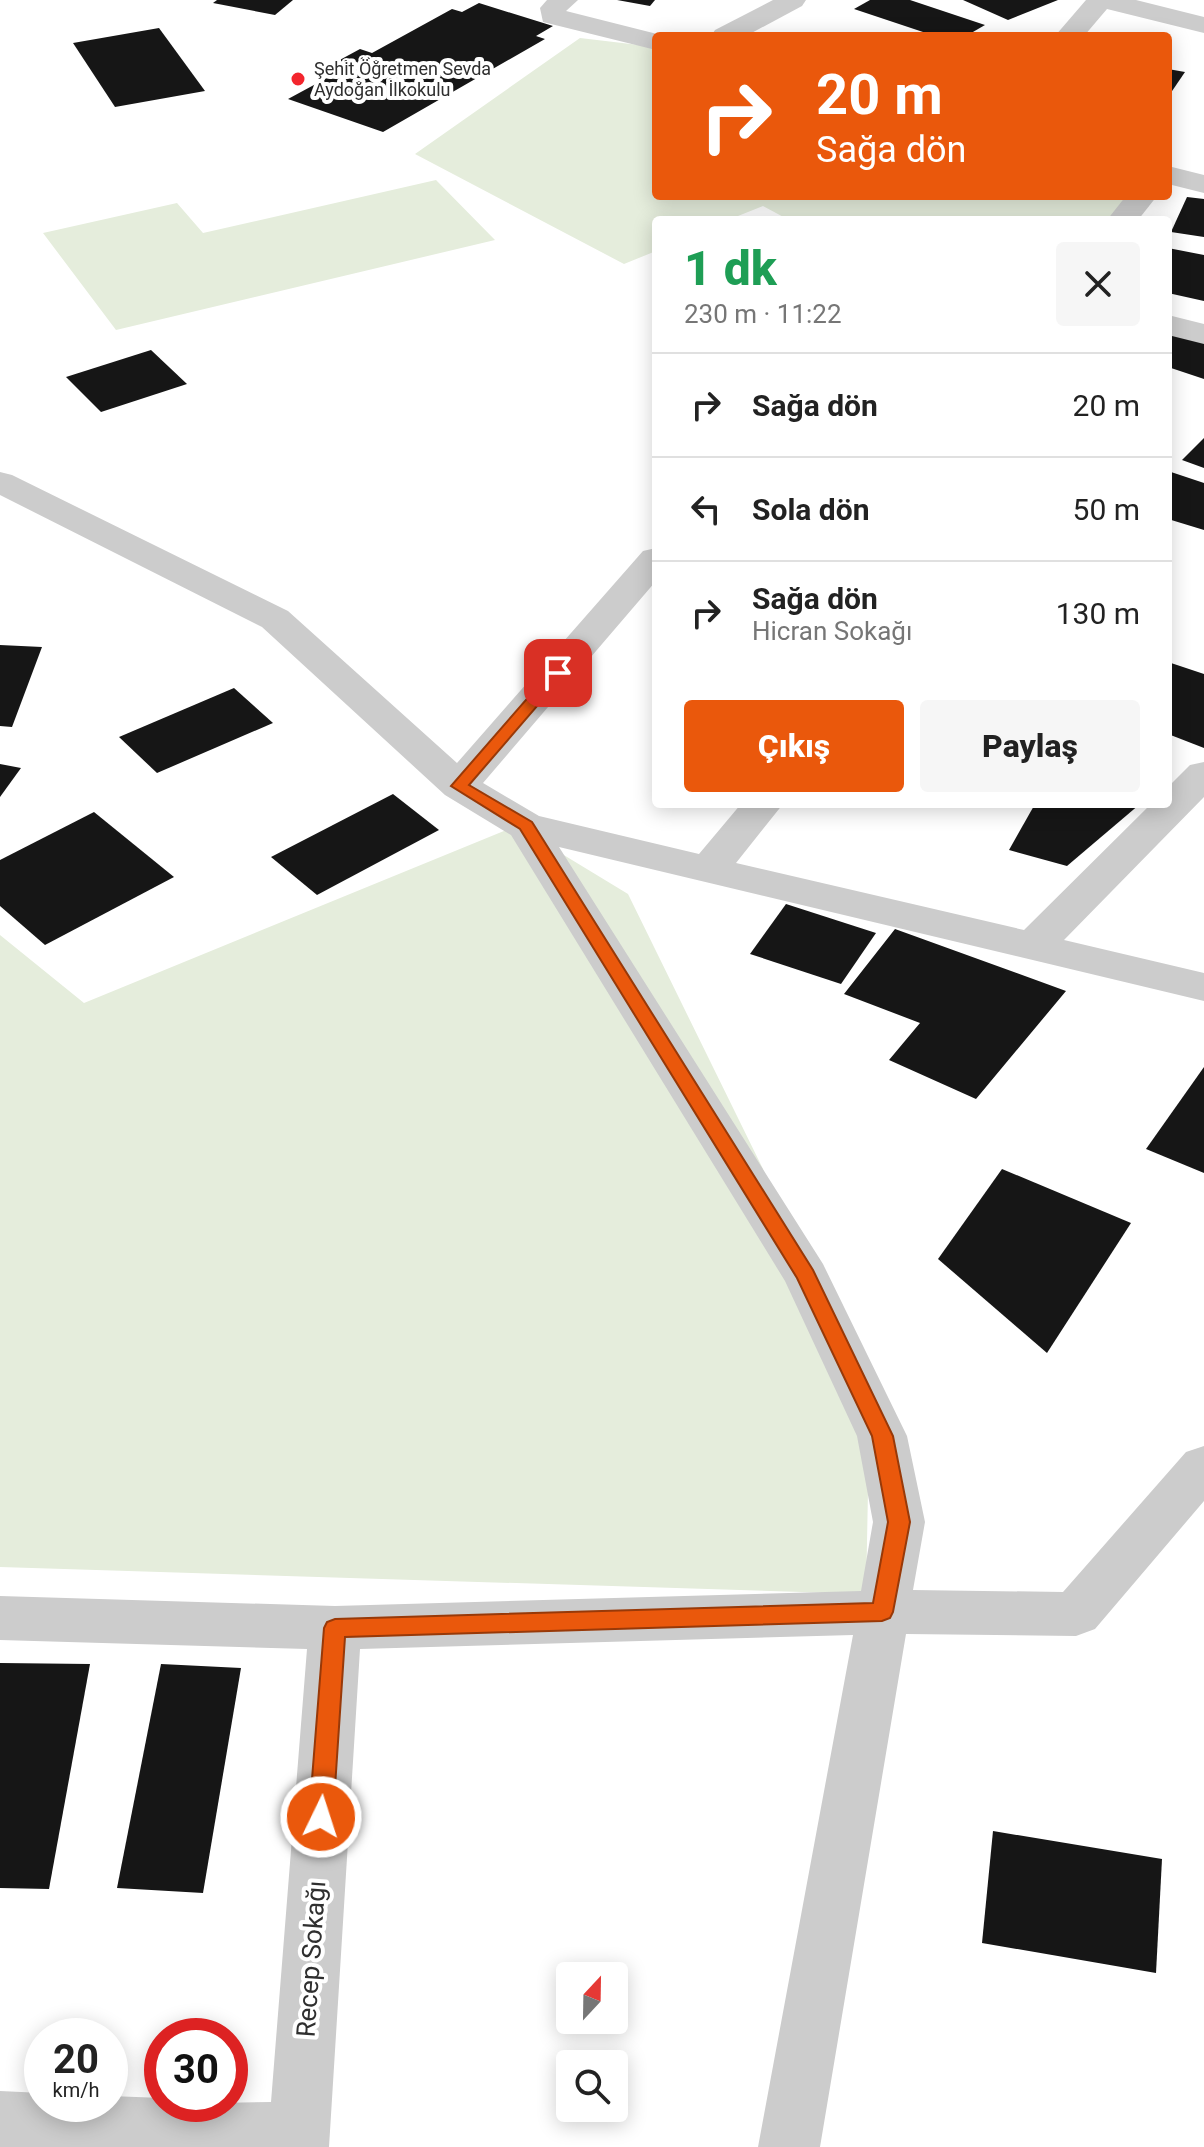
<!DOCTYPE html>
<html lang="tr">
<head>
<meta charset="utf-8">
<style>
	:root { --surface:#fff; --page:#f6f6f6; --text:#222; --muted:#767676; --line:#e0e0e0; --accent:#ea580c }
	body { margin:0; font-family:Roboto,sans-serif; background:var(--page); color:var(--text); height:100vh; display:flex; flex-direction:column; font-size:30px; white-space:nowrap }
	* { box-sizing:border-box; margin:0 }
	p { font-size:26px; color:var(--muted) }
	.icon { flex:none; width:44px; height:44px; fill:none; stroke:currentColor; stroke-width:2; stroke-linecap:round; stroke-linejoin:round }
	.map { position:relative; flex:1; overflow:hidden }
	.sheet { position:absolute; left:652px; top:216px; width:520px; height:592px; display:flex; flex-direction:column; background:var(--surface); border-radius:8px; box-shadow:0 4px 20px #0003 }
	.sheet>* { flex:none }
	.top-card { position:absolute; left:652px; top:32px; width:520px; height:168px; border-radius:8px; box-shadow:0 4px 20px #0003; background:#ea580c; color:#fff; overflow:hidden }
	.needle { width:52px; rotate:22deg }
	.controls { position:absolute; left:556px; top:1962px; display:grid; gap:16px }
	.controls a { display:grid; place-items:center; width:72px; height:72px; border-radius:8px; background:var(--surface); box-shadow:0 4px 20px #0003; font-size:40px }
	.speed { position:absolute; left:24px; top:2018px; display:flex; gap:16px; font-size:40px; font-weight:700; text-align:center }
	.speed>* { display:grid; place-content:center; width:104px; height:104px; border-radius:50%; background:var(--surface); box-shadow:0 4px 20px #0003; line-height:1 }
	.speed small { font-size:20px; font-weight:400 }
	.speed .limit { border:12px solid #d22; background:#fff; color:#111 }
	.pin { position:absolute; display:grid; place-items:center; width:68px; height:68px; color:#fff; margin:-34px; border-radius:16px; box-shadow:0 4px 12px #0006 }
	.me { position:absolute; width:88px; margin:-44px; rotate:4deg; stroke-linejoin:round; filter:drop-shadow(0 0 6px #0008) }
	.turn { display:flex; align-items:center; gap:28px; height:168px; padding:0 32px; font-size:36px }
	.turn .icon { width:104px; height:104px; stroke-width:2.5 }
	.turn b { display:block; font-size:56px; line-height:68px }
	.round { display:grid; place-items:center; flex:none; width:84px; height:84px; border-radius:8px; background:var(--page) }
	.head { display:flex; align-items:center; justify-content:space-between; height:136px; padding:0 32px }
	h1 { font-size:48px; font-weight:800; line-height:60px; color:#1e9e55 }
	.action { display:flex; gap:16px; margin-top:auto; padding:16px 32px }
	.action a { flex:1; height:92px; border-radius:8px; background:var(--accent); color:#fff; font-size:32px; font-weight:800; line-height:92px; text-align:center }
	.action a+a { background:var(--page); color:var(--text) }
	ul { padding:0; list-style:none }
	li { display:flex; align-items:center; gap:24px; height:104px; padding:0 32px; border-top:2px solid var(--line) }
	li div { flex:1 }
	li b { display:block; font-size:30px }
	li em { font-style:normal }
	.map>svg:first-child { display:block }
	.green { fill:#e5eddc }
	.building { fill:#161616 }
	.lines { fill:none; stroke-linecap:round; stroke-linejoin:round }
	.street { fill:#ccc; fill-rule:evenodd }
	.route { fill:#ea580c; stroke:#983908; stroke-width:2 }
	.poi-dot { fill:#f3252d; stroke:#fff; stroke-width:3 }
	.labels { text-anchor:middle; stroke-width:8; stroke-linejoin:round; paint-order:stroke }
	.far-poi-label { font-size:18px; fill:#2f2f2f; stroke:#fff; text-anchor:start }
	.near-street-label { font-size:26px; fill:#2f2f2f; stroke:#fff }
</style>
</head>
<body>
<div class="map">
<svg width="1204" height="2147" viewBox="0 0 1204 2147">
	<rect width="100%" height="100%" fill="#fff"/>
	<g class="green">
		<path d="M580 38 656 47V196H1129L1110 220H789L763 206 728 220H656V251L624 264 415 154Z"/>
		<path d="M436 180 495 240 116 330 43 233 177 203 203 233Z"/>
		<path d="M516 826 628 894 870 1387 866 1594 0 1567V935L84 1003Z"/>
	</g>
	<g class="building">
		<path d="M217 0H293L275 15 213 3Z"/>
		<path d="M617 0H655L650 6Z"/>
		<path d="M870 0H910L985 25 966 36H935L854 9Z"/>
		<path d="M963 0H1058L1008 20Z"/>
		<path d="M479 3 553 26 536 36 545 39 383 132 288 99 349 66 336 62 360 49 372 53 452 9 462 12Z"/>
		<path d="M159 28 205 91 115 107 73 43Z"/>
		<path d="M1168 69 1185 72 1168 97Z"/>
		<path d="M1187 197 1204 199V237L1171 232Z"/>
		<path d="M1168 248 1204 255V301L1168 293Z"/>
		<path d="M1168 328 1204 339V379L1168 367Z"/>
		<path d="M151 350 187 384 101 412 66 377Z"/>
		<path d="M1204 438V468L1182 460Z"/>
		<path d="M1168 471 1204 483V530L1168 519Z"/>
		<path d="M0 645 42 647 12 727 0 726Z"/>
		<path d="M1168 662 1204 674V748L1168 734Z"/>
		<path d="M234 688 273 723 157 773 119 737Z"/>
		<path d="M0 764 21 768 0 797Z"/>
		<path d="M393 794 439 830 317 895 271 857Z"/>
		<path d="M1035 804H1140L1067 866 1009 850Z"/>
		<path d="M94 812 174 877 45 945 0 906V860Z"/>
		<path d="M786 904 876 933 841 984 750 954Z"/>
		<path d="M895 929 1066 991 976 1099 889 1060 920 1023 844 994Z"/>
		<path d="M1204 1067V1173L1146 1149Z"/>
		<path d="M1002 1169 1131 1223 1047 1353 938 1259Z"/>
		<path d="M0 1663 90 1664 49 1889 0 1888Z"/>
		<path d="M161 1664 241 1668 203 1893 117 1888Z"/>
		<path d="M993 1831 1162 1859 1156 1973 982 1943Z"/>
	</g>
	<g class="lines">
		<g class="street">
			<path d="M547 0H578L566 11 665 36H656V50L543 22 540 8Z"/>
			<path d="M773 0H806L802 6 746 36H711L715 30Z"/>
			<path d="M1086 0H1136L1204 17V33L1107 9 1084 36H1055Z"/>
			<path d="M1168 166 1204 175V193L1168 184Z"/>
			<path d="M1126 196H1157L1138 220H1107Z"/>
			<path d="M1168 315 1204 324V344L1168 335Z"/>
			<path d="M0 472 12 475 288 611 457 763 643 551 656 548V581L483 783 539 816 699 854 741 804H783L736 863 1024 930 1151 804H1168V787L1190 765 1204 762V797L1064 940 1204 973V1001L559 847 823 1264 907 1436 925 1522 913 1590 1063 1592 1186 1452 1204 1446V1501L1095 1629 1076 1636 906 1634 820 2147H758L853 1635 360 1649 329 2147H0V2091L42 2093V2104H110V2096L162 2098V2104L271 2102 307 1649 0 1640V1596L335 1606 861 1591 873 1522 857 1436 785 1281 511 835 445 795 262 627 0 495Z"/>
		</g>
	</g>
	<path class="route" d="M558 668 565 673 563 676 469 785 532 822 813 1270 893 1436 910 1522 893 1612 890 1618 882 1621 345 1637 333 1817 329 1825 321 1828 313 1825 309 1817 324 1628 327 1622 335 1619 873 1603 888 1522 872 1436 797 1278 520 829 451 786 552 670Z"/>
	<circle class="poi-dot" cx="298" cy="79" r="8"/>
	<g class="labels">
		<g class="far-poi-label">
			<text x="314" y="75">Şehit Öğretmen Sevda<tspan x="314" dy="21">Aydoğan İlkokulu</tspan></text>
		</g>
		<g class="near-street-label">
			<text transform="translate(311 1959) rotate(-86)" y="9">Recep Sokağı</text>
		</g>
	</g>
</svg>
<div class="controls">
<a><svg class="needle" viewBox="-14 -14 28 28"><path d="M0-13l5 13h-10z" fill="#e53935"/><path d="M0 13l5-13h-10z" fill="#767676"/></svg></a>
<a><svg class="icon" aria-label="search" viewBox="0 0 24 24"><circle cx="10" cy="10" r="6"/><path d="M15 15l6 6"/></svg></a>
</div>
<div class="speed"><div>20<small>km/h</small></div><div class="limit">30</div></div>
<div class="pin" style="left:558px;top:673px;background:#d93025"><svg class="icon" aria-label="arrive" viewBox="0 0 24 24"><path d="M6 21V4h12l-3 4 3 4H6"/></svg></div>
<svg class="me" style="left:321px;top:1817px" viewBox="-20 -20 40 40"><circle r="17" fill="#ea580c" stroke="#fff" stroke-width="3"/><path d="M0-11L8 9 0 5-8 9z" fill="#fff"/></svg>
<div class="top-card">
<div class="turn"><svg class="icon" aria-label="right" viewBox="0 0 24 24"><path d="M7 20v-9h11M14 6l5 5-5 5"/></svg><div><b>20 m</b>Sağa dön</div></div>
</div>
<section class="sheet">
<div class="head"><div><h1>1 dk</h1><p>230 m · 11:22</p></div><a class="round"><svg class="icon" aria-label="close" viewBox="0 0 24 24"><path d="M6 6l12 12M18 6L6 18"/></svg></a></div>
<ul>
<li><svg class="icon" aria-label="right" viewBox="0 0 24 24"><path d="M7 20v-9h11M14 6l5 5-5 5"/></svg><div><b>Sağa dön</b></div><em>20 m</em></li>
<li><svg class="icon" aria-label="left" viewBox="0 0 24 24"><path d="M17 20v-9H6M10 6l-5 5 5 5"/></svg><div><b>Sola dön</b></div><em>50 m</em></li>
<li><svg class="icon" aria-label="right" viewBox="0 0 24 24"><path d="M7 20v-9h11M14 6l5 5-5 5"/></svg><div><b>Sağa dön</b><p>Hicran Sokağı</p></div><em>130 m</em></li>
</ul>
<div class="action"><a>Çıkış</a><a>Paylaş</a></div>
</section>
</div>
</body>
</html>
